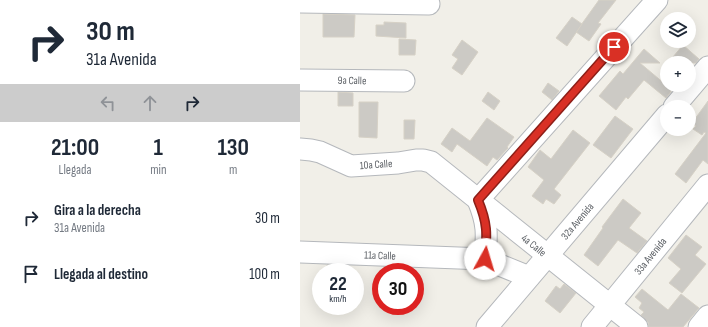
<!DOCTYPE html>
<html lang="es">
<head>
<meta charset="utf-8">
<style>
	:root { --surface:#fff; --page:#f6f6f7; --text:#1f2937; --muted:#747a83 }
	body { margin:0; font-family:"Sofia Sans Condensed",sans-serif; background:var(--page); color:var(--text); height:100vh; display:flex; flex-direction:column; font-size:15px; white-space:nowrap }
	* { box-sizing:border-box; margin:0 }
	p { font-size:13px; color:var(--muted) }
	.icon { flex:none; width:22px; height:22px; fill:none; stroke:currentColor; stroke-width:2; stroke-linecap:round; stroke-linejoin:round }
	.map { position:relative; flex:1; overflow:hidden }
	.side { display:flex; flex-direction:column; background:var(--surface); width:300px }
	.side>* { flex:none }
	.top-card { background:#fff; color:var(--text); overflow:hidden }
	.tools { position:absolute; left:360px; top:12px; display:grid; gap:8px }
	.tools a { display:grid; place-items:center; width:36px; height:36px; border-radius:50%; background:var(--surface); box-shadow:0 4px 16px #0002; font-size:20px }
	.speed { position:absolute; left:12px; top:263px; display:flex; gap:8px; font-size:20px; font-weight:700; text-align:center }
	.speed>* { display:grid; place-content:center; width:52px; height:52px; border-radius:50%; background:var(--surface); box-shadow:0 4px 16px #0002; line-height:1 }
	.speed small { font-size:10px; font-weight:400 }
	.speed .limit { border:6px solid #d22; background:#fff; color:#111 }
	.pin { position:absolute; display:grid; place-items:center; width:34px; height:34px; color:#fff; margin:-17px; border:2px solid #fff; border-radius:50%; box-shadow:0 1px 4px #0007 }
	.me { position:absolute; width:44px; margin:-22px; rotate:6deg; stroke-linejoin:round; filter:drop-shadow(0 0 3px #0008) }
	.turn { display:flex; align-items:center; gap:14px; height:84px; padding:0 20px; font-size:18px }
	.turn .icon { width:52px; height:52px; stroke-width:2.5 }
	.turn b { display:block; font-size:28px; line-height:34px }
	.lanes { display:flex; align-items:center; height:38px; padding:0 20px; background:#0003; justify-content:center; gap:20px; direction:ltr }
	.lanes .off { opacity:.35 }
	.eta { display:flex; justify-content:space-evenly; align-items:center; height:68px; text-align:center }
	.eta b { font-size:24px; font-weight:700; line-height:28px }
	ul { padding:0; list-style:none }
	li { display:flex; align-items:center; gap:12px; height:56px; padding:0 20px }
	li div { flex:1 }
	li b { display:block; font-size:15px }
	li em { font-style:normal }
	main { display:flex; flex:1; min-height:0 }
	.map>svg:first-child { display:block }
	.building { fill:#cccac5; stroke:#d6d1c6 }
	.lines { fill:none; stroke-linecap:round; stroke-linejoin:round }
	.minor-casing { stroke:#b5b8bc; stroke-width:23 }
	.minor { stroke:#fff; stroke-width:21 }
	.route-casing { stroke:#8d1f18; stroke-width:10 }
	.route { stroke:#d93025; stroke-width:7 }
	.labels { text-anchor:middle; stroke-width:3; stroke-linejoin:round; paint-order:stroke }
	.street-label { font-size:11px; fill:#5f6368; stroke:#fff }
</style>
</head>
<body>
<main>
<section class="side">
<div class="top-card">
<div class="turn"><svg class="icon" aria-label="right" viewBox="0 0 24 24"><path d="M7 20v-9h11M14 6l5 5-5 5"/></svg><div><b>30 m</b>31a Avenida</div></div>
<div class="lanes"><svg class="icon off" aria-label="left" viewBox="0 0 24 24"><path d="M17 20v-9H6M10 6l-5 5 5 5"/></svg><svg class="icon off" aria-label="ahead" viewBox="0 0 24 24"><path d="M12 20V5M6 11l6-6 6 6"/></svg><svg class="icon" aria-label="right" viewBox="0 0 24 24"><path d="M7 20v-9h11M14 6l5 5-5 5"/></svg></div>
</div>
<div class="eta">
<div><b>21:00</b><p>Llegada</p></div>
<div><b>1</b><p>min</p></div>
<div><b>130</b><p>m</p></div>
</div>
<ul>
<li><svg class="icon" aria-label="right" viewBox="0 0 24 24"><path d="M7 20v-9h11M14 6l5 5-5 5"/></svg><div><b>Gira a la derecha</b><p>31a Avenida</p></div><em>30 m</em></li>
<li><svg class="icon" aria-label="arrive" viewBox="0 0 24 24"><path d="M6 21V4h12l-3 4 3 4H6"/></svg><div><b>Llegada al destino</b></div><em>100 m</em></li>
</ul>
</section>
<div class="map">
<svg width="408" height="327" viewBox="0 0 408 327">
	<rect width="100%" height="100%" fill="#f1efe8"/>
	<g class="building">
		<path d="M299 0H316L298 23 301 24 289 41 276 32Z"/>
		<path d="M23 14 55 15 54 37H23Z"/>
		<path d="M272 17 282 24 267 46 256 38Z"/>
		<path d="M84 22 106 23V38L76 36V25H84Z"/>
		<path d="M99 39 116 40 115 55H99Z"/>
		<path d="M162 40 178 52 162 75 152 68 158 59 152 55Z"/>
		<path d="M383 45 399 59 396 63H368Z"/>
		<path d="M344 49 360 63H340L372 90 366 98 344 80 328 99 326 97 316 110 299 96 320 71 323 74Z"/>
		<path d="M248 83 259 91 252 100 242 92Z"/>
		<path d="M38 92 53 93V106H38Z"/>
		<path d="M188 92 200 101 194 110 182 101Z"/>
		<path d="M408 101V164L403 160 386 183 375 174 406 133 404 132 402 135 393 129 396 126 392 123Z"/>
		<path d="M59 102H78L77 138 59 137Z"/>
		<path d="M315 116 333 129 311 158 293 145Z"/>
		<path d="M187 118 214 137 207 147 208 148 197 160 193 157 187 166 157 144 152 152 141 144 152 128 170 141Z"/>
		<path d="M104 120H115L114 139H104Z"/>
		<path d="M273 130 290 143 254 189 261 195 254 204 246 199 243 204 232 196 244 180 228 167 240 150 251 159Z"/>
		<path d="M323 199 341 213 329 228 347 241 337 253 318 240 298 266 284 255 303 228 302 227Z"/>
		<path d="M386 235 402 247 395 255 406 264 382 293 369 283 381 269 368 258Z"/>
		<path d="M27 265 46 266V272H28Z"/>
		<path d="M88 267 107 268V272H87Z"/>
		<path d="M264 284 276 293 260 313 245 301 256 286 260 289Z"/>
		<path d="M342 289 368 310 381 294 399 308 383 327H349L348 322 341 315 344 312 339 308 342 303 335 297Z"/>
	</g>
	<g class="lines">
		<g class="minor-casing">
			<g id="minor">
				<path d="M0 2 129 4"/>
				<path d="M0 80 104 81"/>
				<path d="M374 107 408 67"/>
				<path d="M0 149 11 150 20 152 51 166 98 163 116 160H123L131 162 337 327"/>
				<path d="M0 252 185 259 229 277"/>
				<path d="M185 259C187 234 188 224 178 200L357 0"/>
				<path d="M187 327 367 115"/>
				<path d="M292 327 408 185"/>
				<path d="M399 327 408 316"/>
			</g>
		</g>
		<use href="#minor" class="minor"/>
	</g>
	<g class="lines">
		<g class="route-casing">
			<path id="route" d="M185 259C187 234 188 224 178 200L314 47"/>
		</g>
		<use href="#route" class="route"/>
	</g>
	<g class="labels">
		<g class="street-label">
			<text transform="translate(52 80) rotate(1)" y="4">9a Calle</text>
			<text transform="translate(76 164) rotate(-4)" y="4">10a Calle</text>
			<text transform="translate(277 221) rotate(-50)" y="4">32a Avenida</text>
			<text transform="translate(234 245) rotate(39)" y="4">4a Calle</text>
			<text transform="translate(80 255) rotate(2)" y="4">11a Calle</text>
			<text transform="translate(350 256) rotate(-51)" y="4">33a Avenida</text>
		</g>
	</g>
</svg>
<div class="tools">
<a><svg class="icon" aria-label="layers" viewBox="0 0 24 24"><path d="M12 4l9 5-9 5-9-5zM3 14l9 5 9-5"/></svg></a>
<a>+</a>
<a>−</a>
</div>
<div class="speed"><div>22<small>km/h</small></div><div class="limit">30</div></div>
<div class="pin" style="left:314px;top:47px;background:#d93025"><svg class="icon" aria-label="arrive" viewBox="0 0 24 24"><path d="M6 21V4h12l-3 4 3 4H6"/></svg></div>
<svg class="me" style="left:185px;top:259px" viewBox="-20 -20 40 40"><circle r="19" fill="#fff"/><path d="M0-13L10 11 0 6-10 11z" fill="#d93025"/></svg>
</div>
</main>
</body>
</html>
